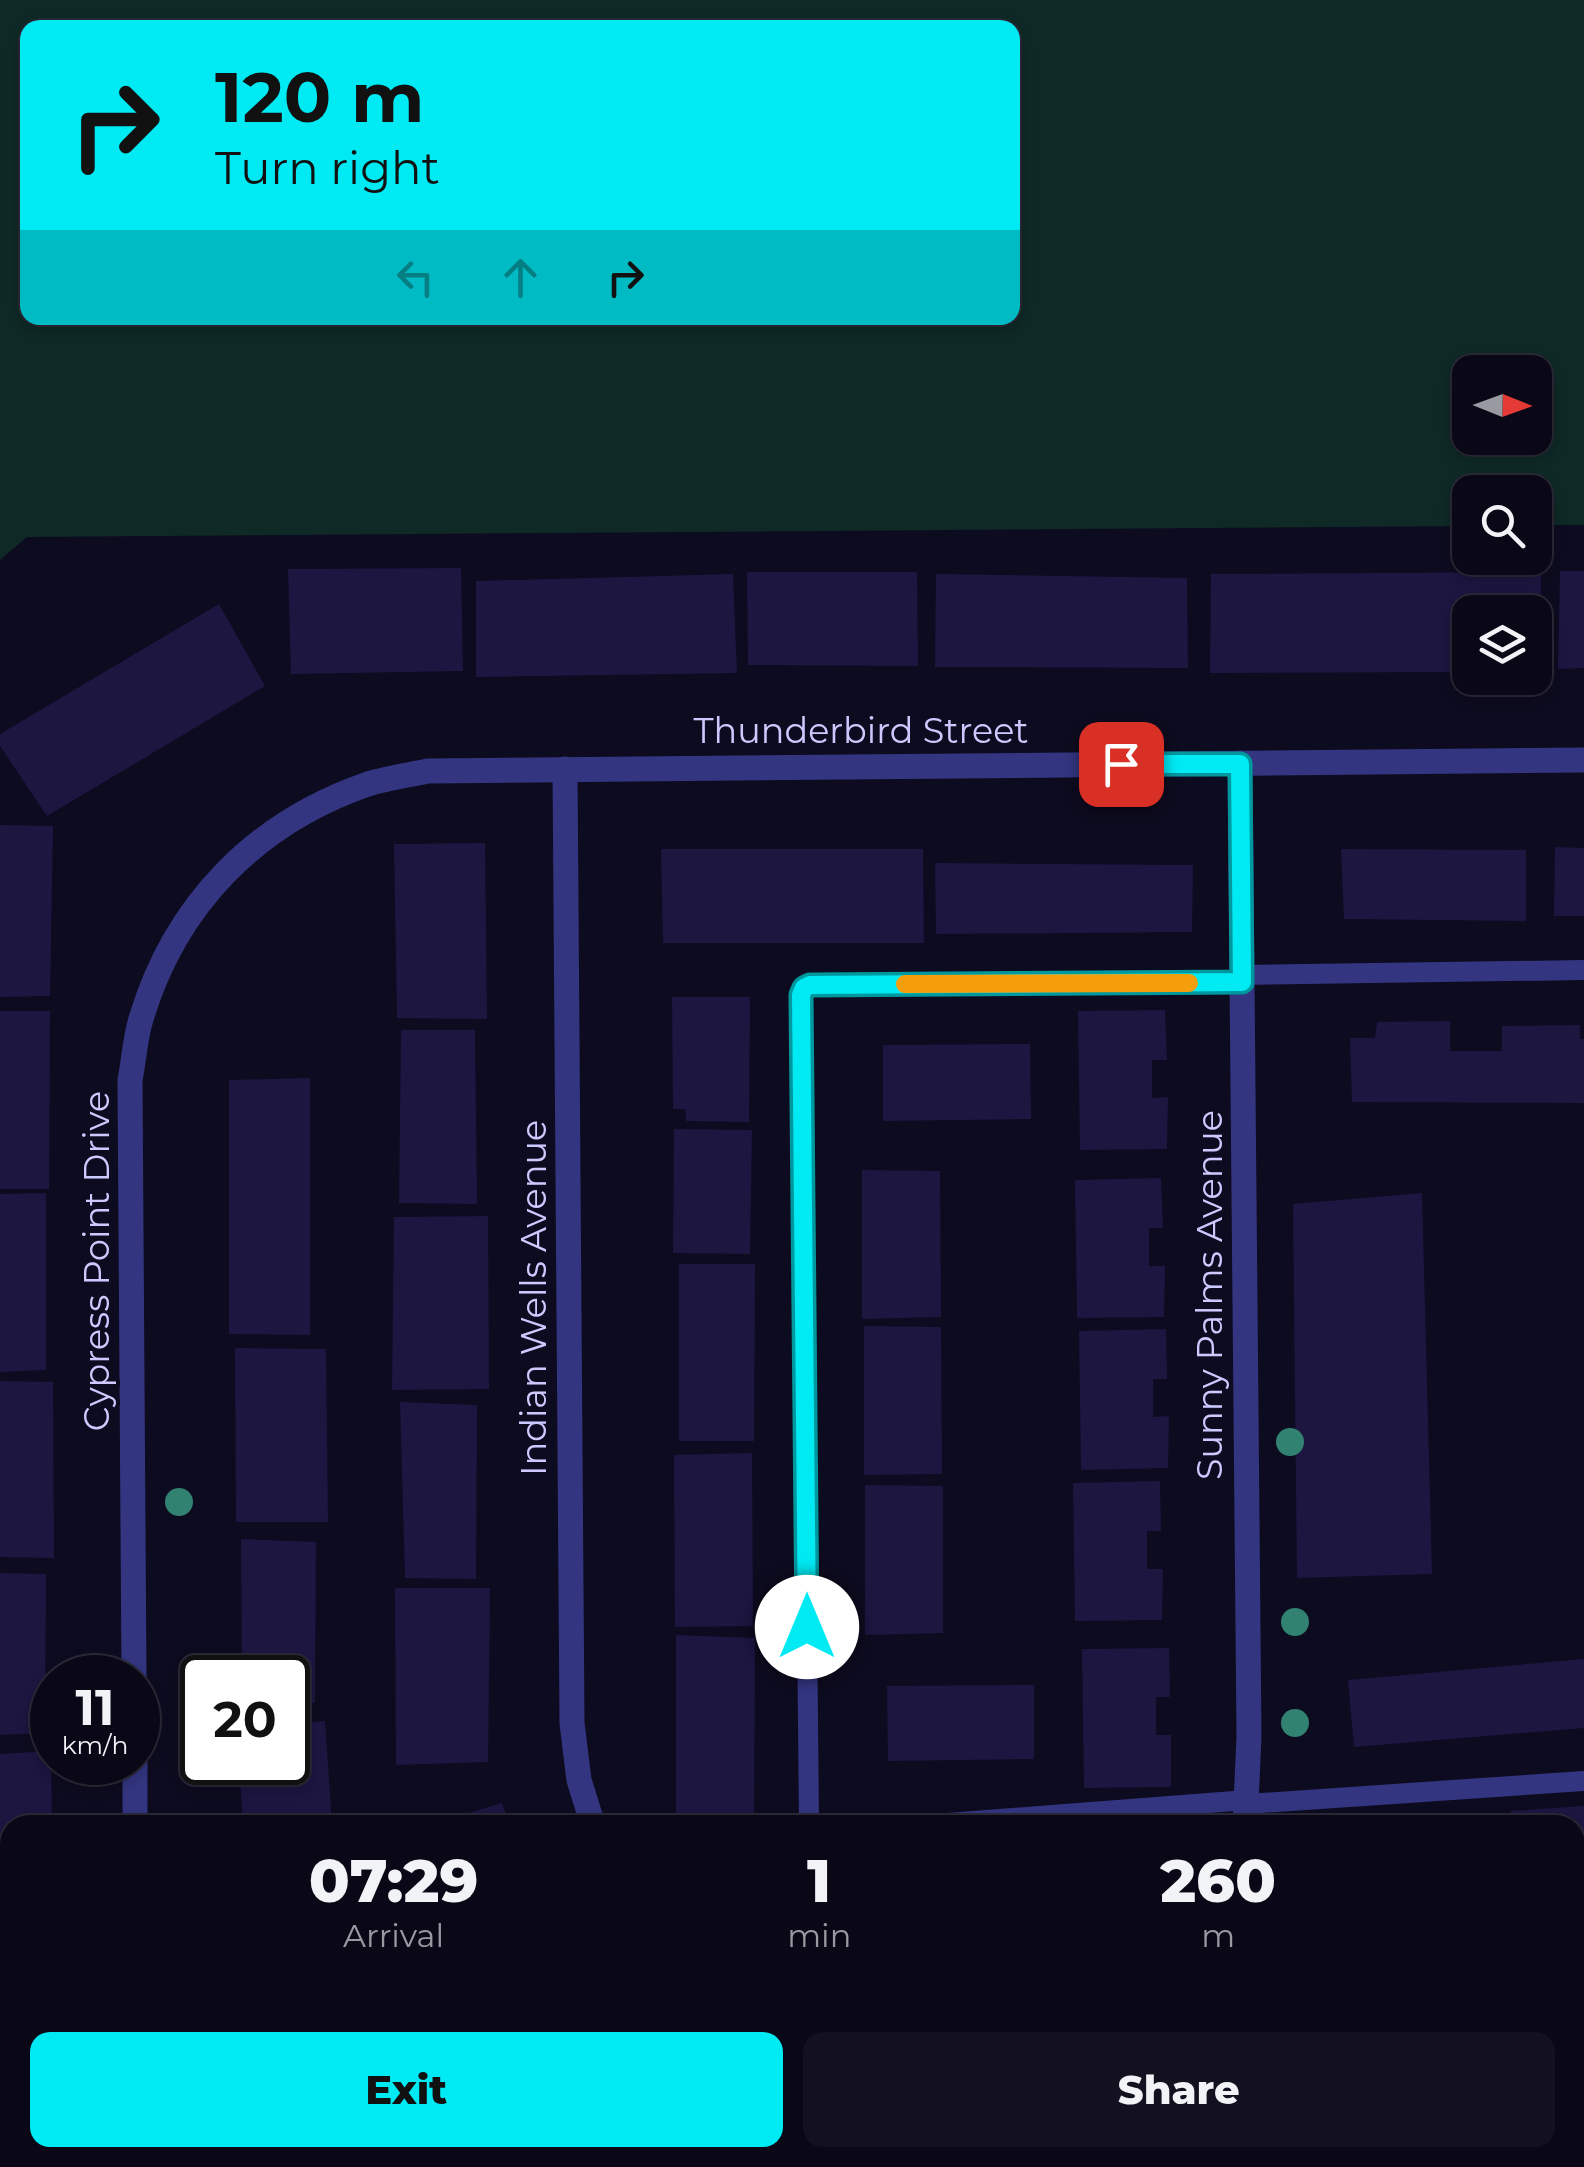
<!DOCTYPE html>
<html lang="en">
<head>
<meta charset="utf-8">
<style>
	:root { --surface:#0a0817; --page:#131120; --text:#f1f3f6; --muted:#999aa1; --line:#2a2936; --accent:#00eaf4 }
	body { margin:0; font-family:Montserrat,sans-serif; background:var(--page); color:var(--text); height:100vh; display:flex; flex-direction:column; font-size:38px; white-space:nowrap }
	* { box-sizing:border-box; margin:0 }
	p { font-size:32px; color:var(--muted) }
	.icon { flex:none; width:55px; height:55px; fill:none; stroke:currentColor; stroke-width:2; stroke-linecap:round; stroke-linejoin:round }
	.map { position:relative; flex:1; overflow:hidden }
	.side { position:absolute; left:0px; top:1815px; width:1585px; height:352px; display:flex; flex-direction:column; background:var(--surface); border-radius:30px 30px 0 0; box-shadow:0 5px 15px #0003,0 0 0 2px var(--line) }
	.side>* { flex:none }
	.hud { position:absolute; left:20px; top:20px; width:1000px; height:305px; border-radius:20px; box-shadow:0 5px 15px #0003,0 0 0 2px var(--line); background:#00eaf4; color:#111; overflow:hidden }
	.needle { width:65px; rotate:91deg }
	.fabs { position:absolute; left:1452px; top:355px; display:grid; gap:20px }
	.fabs a { display:grid; place-items:center; width:100px; height:100px; border-radius:20px; background:var(--surface); box-shadow:0 5px 15px #0003,0 0 0 2px var(--line); font-size:50px }
	.speed { position:absolute; left:30px; top:1655px; display:flex; gap:20px; font-size:50px; font-weight:700; text-align:center }
	.speed>* { display:grid; place-content:center; width:130px; height:130px; border-radius:50%; background:var(--surface); box-shadow:0 5px 15px #0003,0 0 0 2px var(--line); line-height:1 }
	.speed small { font-size:25px; font-weight:400 }
	.speed .limit { border:5px solid #111; border-radius:15px; background:#fff; color:#111 }
	.pin { position:absolute; display:grid; place-items:center; width:85px; height:85px; color:#fff; margin:-42px; border-radius:20px; box-shadow:0 5px 15px #0006 }
	.me { position:absolute; width:110px; margin:-55px; rotate:0deg; stroke-linejoin:round; filter:drop-shadow(0 0 8px #0008) }
	.turn { display:flex; align-items:center; gap:35px; height:210px; padding:0 30px; font-size:45px }
	.turn .icon { width:130px; height:130px; stroke-width:2.5 }
	.turn b { display:block; font-size:70px; line-height:85px }
	.lanes { display:flex; align-items:center; height:95px; padding:0 30px; background:#0003; justify-content:center; gap:50px; direction:ltr }
	.lanes .off { opacity:.35 }
	.eta { display:flex; justify-content:space-evenly; align-items:center; height:170px; text-align:center }
	.eta b { font-size:60px; font-weight:800; line-height:70px }
	.button { display:flex; gap:20px; margin-top:auto; padding:20px 30px }
	.button a { flex:1; height:115px; border-radius:20px; background:var(--accent); color:#111; font-size:40px; font-weight:800; line-height:115px; text-align:center }
	.button a+a { background:var(--page); color:var(--text) }
	.map>svg:first-child { display:block }
	.green { fill:#0e2926; fill-rule:evenodd }
	.building { fill:#1c1641 }
	.lines { fill:none; stroke-linecap:round; stroke-linejoin:round }
	.service { stroke:#333580; stroke-width:20 }
	.minor { stroke:#333580; stroke-width:25 }
	.tree { fill:#328272 }
	.route-casing { stroke:#00989f; stroke-width:25 }
	.route { stroke:#00eaf4; stroke-width:18 }
	.slow { stroke:#f59e0b; stroke-width:18 }
	.labels { text-anchor:middle; stroke-width:8; stroke-linejoin:round; paint-order:stroke }
	.street-label { font-size:35px; fill:#ccc9ff; stroke:#0d0b1f }
</style>
</head>
<body>
<div class="map">
<svg width="1584" height="2167" viewBox="0 0 1584 2167">
	<rect width="100%" height="100%" fill="#0d0b1f"/>
	<path class="green" d="M0 0H1584V525H1535V492H1470V526L27 537 0 560ZM28 28H1012V318H28ZM1470 372H1535V438H1470Z"/>
	<g class="building">
		<path d="M461 568 463 671 291 674 288 569Z"/>
		<path d="M1560 571H1584V668L1558 669Z"/>
		<path d="M747 572H917L918 666 748 665Z"/>
		<path d="M1541 572 1540 672H1535V612H1470V672L1210 673 1211 574Z"/>
		<path d="M733 574 737 673 476 677V581Z"/>
		<path d="M936 574 1187 578 1188 668 935 667Z"/>
		<path d="M219 604 265 686 47 816 0 746V734Z"/>
		<path d="M0 825 53 826 50 996 0 997Z"/>
		<path d="M485 843 487 1019 397 1018 394 844Z"/>
		<path d="M1555 847 1584 848V916H1554Z"/>
		<path d="M661 849H923L924 943H663Z"/>
		<path d="M1341 849 1526 850V921L1344 919Z"/>
		<path d="M935 863 1193 865 1192 932 936 934Z"/>
		<path d="M672 997H750L749 1122 686 1121 685 1109H673Z"/>
		<path d="M1165 1010 1167 1060H1152V1098L1168 1097 1167 1149 1080 1150 1078 1011Z"/>
		<path d="M0 1011H50L49 1189H0Z"/>
		<path d="M1450 1021V1051H1502V1026L1580 1025V1039H1584V1103L1352 1102 1350 1038H1375L1377 1022Z"/>
		<path d="M401 1030H475L477 1204 399 1203Z"/>
		<path d="M1030 1044 1031 1119 883 1121V1045Z"/>
		<path d="M310 1078V1335L229 1334V1080Z"/>
		<path d="M674 1129 752 1130 750 1254 673 1253Z"/>
		<path d="M862 1170 940 1171 941 1317 862 1319Z"/>
		<path d="M1161 1178 1163 1228H1149V1266H1165L1164 1317 1077 1318 1075 1180Z"/>
		<path d="M46 1193V1370L0 1372V1194Z"/>
		<path d="M1422 1193 1432 1574 1297 1578 1293 1204Z"/>
		<path d="M488 1216 489 1389 392 1390 394 1217Z"/>
		<path d="M679 1264H755L754 1441H679Z"/>
		<path d="M864 1326 941 1327 942 1474 864 1475Z"/>
		<path d="M1166 1329 1167 1379H1153V1417L1169 1416 1168 1468 1081 1470 1079 1331Z"/>
		<path d="M235 1348 326 1349 328 1522H236Z"/>
		<path d="M0 1381 53 1382 54 1558 0 1557Z"/>
		<path d="M400 1402 477 1405 476 1579 405 1578Z"/>
		<path d="M752 1453 753 1626 675 1627 674 1455Z"/>
		<path d="M1160 1481 1161 1531H1147V1569H1163L1162 1620 1075 1621 1073 1483Z"/>
		<path d="M865 1485 943 1486V1633L865 1635Z"/>
		<path d="M241 1539 316 1542 315 1703H288V1678H242Z"/>
		<path d="M0 1573 46 1574 45 1733 0 1735Z"/>
		<path d="M395 1588H490L488 1762 396 1765Z"/>
		<path d="M676 1635 755 1638 754 1815 676 1814Z"/>
		<path d="M1169 1648 1170 1697H1156V1735H1171V1787L1084 1788 1082 1649Z"/>
		<path d="M1584 1659V1728L1354 1747 1348 1680Z"/>
		<path d="M1034 1685V1759L888 1761 887 1686Z"/>
		<path d="M325 1721 332 1825H243L239 1762H288V1724Z"/>
		<path d="M51 1751 52 1825H10V1928H0V1754Z"/>
		<path d="M502 1803 510 1825H432V1824Z"/>
		<path d="M1584 1806V1905H1575V1825H1511V1811Z"/>
		<path d="M1494 1814 1495 1825H1353V1822Z"/>
		<path d="M10 1943V2125L7 2126 0 2097V1945Z"/>
		<path d="M58 2158H119L121 2167H30Z"/>
	</g>
	<g class="lines">
		<g class="service">
			<path d="M1242 975 1584 970"/>
			<path d="M1247 1804 1584 1781"/>
			<path d="M809 1825 801 995 804 987 810 985 1242 983"/>
			<path d="M922 1825 1247 1800"/>
			<path d="M1247 2158 1249 2167"/>
		</g>
		<g class="minor">
			<path d="M1240 763 1249 1737 1245 1825"/>
			<path d="M565 769 572 1723 579 1780 593 1825"/>
			<path d="M134 1678 130 1080C134 1060 135 1038 141 1019 175 905 255 823 368 784 387 778 409 775 428 771L1584 760"/>
			<path d="M135 1762V1825"/>
			<path d="M1575 2068H1584"/>
			<path d="M195 2158 197 2167"/>
			<path d="M679 2158V2167"/>
			<path d="M297 2167 356 2158"/>
		</g>
	</g>
	<g class="tree">
		<circle cx="1290" cy="1442" r="14"/>
		<circle cx="179" cy="1502" r="14"/>
		<circle cx="1295" cy="1622" r="14"/>
		<circle cx="1295" cy="1723" r="14"/>
	</g>
	<g class="lines">
		<g class="route-casing">
			<path id="route" d="M807 1627 801 995 804 988 810 985 1242 982 1240 764H1121"/>
		</g>
		<use href="#route" class="route"/>
		<path class="slow" d="M905 984 1189 983"/>
	</g>
	<g class="labels">
		<g class="street-label">
			<text x="861" y="743">Thunderbird Street</text>
			<text transform="translate(97 1261) rotate(-90)" y="12">Cypress Point Drive</text>
			<text transform="translate(1210 1295) rotate(-90)" y="12">Sunny Palms Avenue</text>
			<text transform="translate(534 1298) rotate(-90)" y="12">Indian Wells Avenue</text>
		</g>
	</g>
</svg>
<div class="fabs">
<a><svg class="needle" viewBox="-14 -14 28 28"><path d="M0-13l5 13h-10z" fill="#e53935"/><path d="M0 13l5-13h-10z" fill="#999aa1"/></svg></a>
<a><svg class="icon" aria-label="search" viewBox="0 0 24 24"><circle cx="10" cy="10" r="6"/><path d="M15 15l6 6"/></svg></a>
<a><svg class="icon" aria-label="layers" viewBox="0 0 24 24"><path d="M12 4l9 5-9 5-9-5zM3 14l9 5 9-5"/></svg></a>
</div>
<div class="speed"><div>11<small>km/h</small></div><div class="limit">20</div></div>
<div class="pin" style="left:1121px;top:764px;background:#d93025"><svg class="icon" aria-label="arrive" viewBox="0 0 24 24"><path d="M6 21V4h12l-3 4 3 4H6"/></svg></div>
<svg class="me" style="left:807px;top:1627px" viewBox="-20 -20 40 40"><circle r="19" fill="#fff"/><path d="M0-13L10 11 0 6-10 11z" fill="#00eaf4"/></svg>
<div class="hud">
<div class="turn"><svg class="icon" aria-label="right" viewBox="0 0 24 24"><path d="M7 20v-9h11M14 6l5 5-5 5"/></svg><div><b>120 m</b>Turn right</div></div>
<div class="lanes"><svg class="icon off" aria-label="left" viewBox="0 0 24 24"><path d="M17 20v-9H6M10 6l-5 5 5 5"/></svg><svg class="icon off" aria-label="ahead" viewBox="0 0 24 24"><path d="M12 20V5M6 11l6-6 6 6"/></svg><svg class="icon" aria-label="right" viewBox="0 0 24 24"><path d="M7 20v-9h11M14 6l5 5-5 5"/></svg></div>
</div>
<section class="side">
<div class="eta">
<div><b>07:29</b><p>Arrival</p></div>
<div><b>1</b><p>min</p></div>
<div><b>260</b><p>m</p></div>
</div>
<div class="button"><a>Exit</a><a>Share</a></div>
</section>
</div>
</body>
</html>
